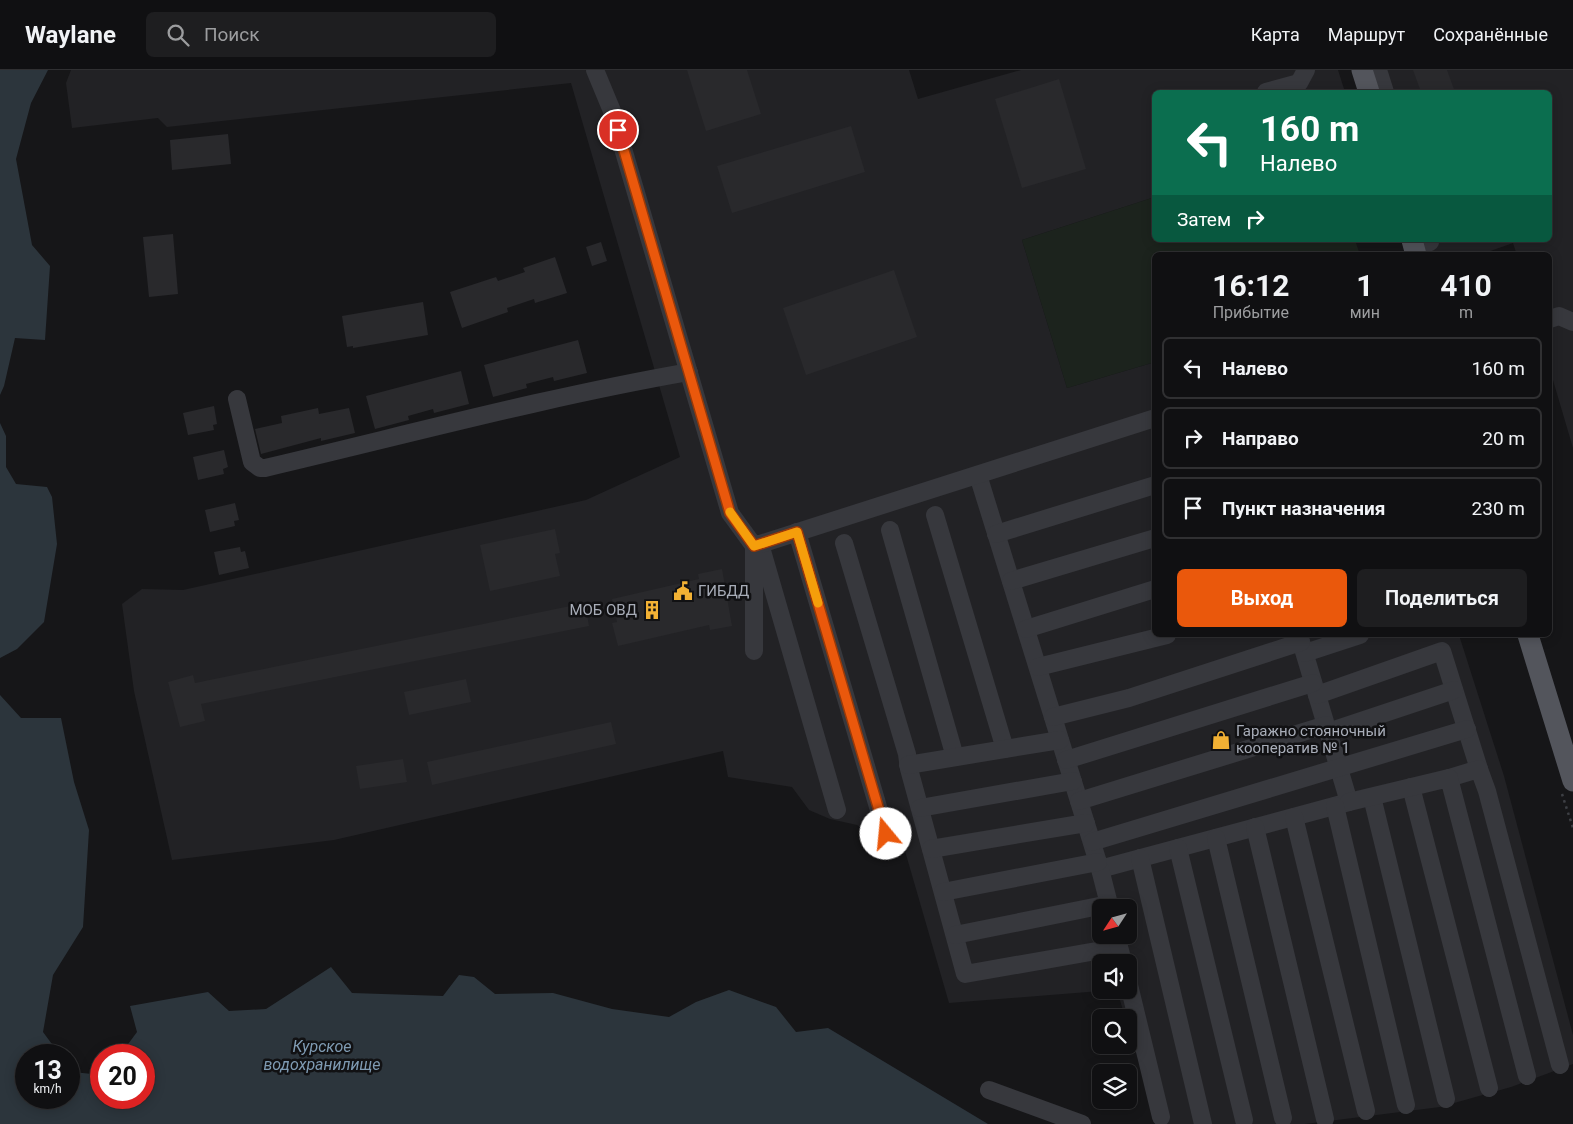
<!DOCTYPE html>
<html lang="ru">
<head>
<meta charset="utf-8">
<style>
	:root { --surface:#101012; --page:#1e1e20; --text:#f1f3f6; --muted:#9c9d9f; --line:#303032; --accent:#ea580c }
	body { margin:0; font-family:Roboto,sans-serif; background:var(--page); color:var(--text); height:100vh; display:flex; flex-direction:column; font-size:19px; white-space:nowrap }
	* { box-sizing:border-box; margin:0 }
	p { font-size:16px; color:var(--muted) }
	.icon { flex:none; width:28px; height:28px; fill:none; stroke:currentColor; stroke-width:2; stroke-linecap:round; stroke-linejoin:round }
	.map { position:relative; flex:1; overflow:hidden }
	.side { position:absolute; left:1152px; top:182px; width:400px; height:385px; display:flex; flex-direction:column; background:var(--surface); border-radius:8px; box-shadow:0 2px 12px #0003,0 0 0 1px var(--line) }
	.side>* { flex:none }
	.guide { position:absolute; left:1152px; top:20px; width:400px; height:152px; border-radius:8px; box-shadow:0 2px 12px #0003,0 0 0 1px var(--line); background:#0b6e4f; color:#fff; overflow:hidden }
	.needle { width:32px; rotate:234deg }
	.controls { position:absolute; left:1092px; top:829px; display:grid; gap:10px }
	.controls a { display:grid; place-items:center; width:45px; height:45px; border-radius:8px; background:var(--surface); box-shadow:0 2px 12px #0003,0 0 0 1px var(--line); font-size:25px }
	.speed { position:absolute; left:15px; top:974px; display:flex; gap:10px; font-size:25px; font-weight:700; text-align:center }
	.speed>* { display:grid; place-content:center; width:65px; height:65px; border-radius:50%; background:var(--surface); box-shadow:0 2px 12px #0003,0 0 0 1px var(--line); line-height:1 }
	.speed small { font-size:12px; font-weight:400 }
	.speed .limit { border:8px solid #d22; background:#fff; color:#111 }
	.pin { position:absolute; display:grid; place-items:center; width:42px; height:42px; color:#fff; margin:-21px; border:2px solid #fff; border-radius:50%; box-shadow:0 1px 5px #0007 }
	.me { position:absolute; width:55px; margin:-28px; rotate:343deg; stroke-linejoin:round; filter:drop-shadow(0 0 4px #0008) }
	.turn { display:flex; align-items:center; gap:18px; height:105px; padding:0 25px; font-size:22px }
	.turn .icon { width:65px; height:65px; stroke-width:2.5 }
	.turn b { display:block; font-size:35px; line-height:42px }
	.then { display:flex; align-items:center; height:48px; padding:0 25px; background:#0003; gap:10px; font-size:19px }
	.eta { display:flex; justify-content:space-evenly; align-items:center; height:85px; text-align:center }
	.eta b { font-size:30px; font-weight:700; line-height:35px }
	.action { display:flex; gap:10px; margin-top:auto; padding:10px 25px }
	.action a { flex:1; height:58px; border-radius:8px; background:var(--accent); color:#fff; font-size:20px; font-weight:700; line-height:58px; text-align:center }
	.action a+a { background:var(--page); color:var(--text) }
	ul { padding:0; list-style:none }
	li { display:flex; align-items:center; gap:15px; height:62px; margin:0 10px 8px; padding:0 15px; border:2px solid var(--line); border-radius:8px }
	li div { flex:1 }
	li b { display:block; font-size:19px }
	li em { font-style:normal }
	header { display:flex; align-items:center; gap:30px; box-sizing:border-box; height:70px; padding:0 25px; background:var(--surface); border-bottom:1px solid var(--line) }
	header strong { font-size:24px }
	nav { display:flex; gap:28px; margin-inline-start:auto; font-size:18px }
	.search { width:350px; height:45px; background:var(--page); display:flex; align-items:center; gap:12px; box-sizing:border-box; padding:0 18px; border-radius:8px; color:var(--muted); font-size:19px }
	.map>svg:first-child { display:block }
	.built { fill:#222225; fill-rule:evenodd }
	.green { fill:#1c231d }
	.water { fill:#2c353c }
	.building { fill:#29292c }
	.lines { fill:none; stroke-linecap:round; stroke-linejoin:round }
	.path { stroke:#3d3f44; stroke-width:2.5; stroke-dasharray:2.5 4; stroke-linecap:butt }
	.minor { stroke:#37383d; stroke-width:18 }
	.major { stroke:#53555c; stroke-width:21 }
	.route-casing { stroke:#983908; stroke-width:12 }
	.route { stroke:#ea580c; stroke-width:9 }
	.slow { stroke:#f59e0b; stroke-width:9 }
	.labels { text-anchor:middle; stroke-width:5; stroke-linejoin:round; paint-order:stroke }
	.poi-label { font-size:15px; fill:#a8adb8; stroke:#111113; text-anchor:start }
	.water-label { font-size:16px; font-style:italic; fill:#7f9bb3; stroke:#111113 }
</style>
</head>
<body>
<header>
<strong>Waylane</strong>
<div class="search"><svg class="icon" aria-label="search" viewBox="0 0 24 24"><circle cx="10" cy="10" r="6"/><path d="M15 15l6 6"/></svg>Поиск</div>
<nav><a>Карта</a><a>Маршрут</a><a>Сохранённые</a></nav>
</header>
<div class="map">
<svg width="1573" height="1054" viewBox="0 0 1573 1054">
	<rect width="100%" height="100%" fill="#161618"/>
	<g class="built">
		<path d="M71 0H909L918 29 1021 0H1338L1345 22H1155V127L1022 170 1067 318 1155 292V565H1459L1504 706 1573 965V994L1511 1017 1440 1037 1305 1054H1158L1129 958V948L1125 947 1117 920H1129V892H1101V920H1113L949 933 903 774 882 772 857 755 830 749 809 740 792 717 728 707 723 681 334 770 172 790 134 621 122 534 142 519 183 520 586 430 680 387 571 13 167 57 158 48 72 58 66 13ZM1101 838H1129V865H1101Z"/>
		<path d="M1375 0H1573V378L1550 300V185H1517L1513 173 1479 185H1433L1429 170H1550V22H1382Z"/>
	</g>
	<path class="green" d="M1155 127V170H1355L1360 185H1155V292L1067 318 1022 170Z"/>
	<g class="water">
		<path d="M0 0H48L31 33 16 89 32 175 50 196 45 270 15 268 4 316 0 325Z"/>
		<path d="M0 353 6 366V397L16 414 47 417 52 427 57 474 44 552 17 579 0 588Z"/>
		<path d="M0 625 21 648H61L74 712 89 760 83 857 53 905 43 962 60 985H26V1028H69V997L73 1002 92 1004 101 999V1028H144V985H120L137 962 130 936 208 922 229 941 266 939 331 897 352 923 443 926 459 905 474 907 495 924 553 923 612 939 669 947 696 932 729 920 776 937 796 962 828 958 988 1054H0Z"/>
	</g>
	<g class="building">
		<path d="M687 0H747L761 44 706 61Z"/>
		<path d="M1413 0H1447L1455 22H1421Z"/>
		<path d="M1059 9 1086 99 1022 118 995 29Z"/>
		<path d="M851 56 865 102 732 143 717 96Z"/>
		<path d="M228 64 231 94 172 100 170 70Z"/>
		<path d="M173 164 178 224 149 227 143 167Z"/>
		<path d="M601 172 607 191 592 196 586 177Z"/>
		<path d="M555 187 567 223 535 233 534 229 507 238 508 242 462 258 450 222 496 207 498 211 525 202 523 198Z"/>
		<path d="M894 200 917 267 806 305 783 238Z"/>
		<path d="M423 232 428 265 353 278V276L347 277 342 246Z"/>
		<path d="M578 270 587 303 554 311 553 307 526 314 527 318 493 327 484 295Z"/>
		<path d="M461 301 469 334 434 343 433 339 408 346 409 350 375 359 366 326Z"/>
		<path d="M214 336 217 354 213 355 214 360 188 365 183 343Z"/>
		<path d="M318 338 319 344 349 338 355 363 321 371V368L261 384 255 359 282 353 281 346Z"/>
		<path d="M224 380 228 397 223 399 224 404 198 410 193 387Z"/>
		<path d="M235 433 239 450 234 451 235 456 210 462 205 440Z"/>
		<path d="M555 459 560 483 555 484 560 506 490 521 480 475Z"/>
		<path d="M240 477 241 482 245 481 249 498 219 505 214 482Z"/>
		<path d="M722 499 732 556 710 560 709 555 618 576 612 553 617 552 612 529 699 509 698 504Z"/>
		<path d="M585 533 589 556 201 634 205 651 180 657 168 612 193 605 195 613Z"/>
		<path d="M466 609 471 632 409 645 404 622Z"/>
		<path d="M611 652 616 674 432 715 427 692Z"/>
		<path d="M403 689 407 712 360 719 356 696Z"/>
	</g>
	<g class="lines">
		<path class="path" d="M1562 724 1573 758"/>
		<g class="minor">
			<path d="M595 0 612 41 730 443 754 476"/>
			<path d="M1378 0 1385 22"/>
			<path d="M1266 22 1299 13 1306 0"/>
			<path d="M1414 179 1430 172 1429 170"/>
			<path d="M1550 249 1559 246 1573 252"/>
			<path d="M237 329 252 392 260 398H265C406 365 546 327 689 302"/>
			<path d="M978 405 1100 799 1349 732 1299 565"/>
			<path d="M935 445 1005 679"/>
			<path d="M890 460 955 687"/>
			<path d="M797 462 886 764"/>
			<path d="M996 464 1155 415"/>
			<path d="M844 473 907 684 909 699 965 904 1119 877"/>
			<path d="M760 474 837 740"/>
			<path d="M1011 511 1155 468"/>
			<path d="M1026 559 1155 519"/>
			<path d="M754 581V476L1155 348"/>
			<path d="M1305 583 1360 565"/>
			<path d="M1038 597 1167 565"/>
			<path d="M1317 625 1442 581 1479 699"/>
			<path d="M1053 647 1129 628 1301 572"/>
			<path d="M1328 662 1454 620"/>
			<path d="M1066 690 1313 613"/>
			<path d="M908 695 1060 670"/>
			<path d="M1449 708 1479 699 1487 721 1560 995"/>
			<path d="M1411 717 1489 1018"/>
			<path d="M1372 727 1446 1029"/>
			<path d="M1079 731 1326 655"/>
			<path d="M1349 732 1449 708 1527 1006"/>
			<path d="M1335 736 1406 1035"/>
			<path d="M920 738 1073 711"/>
			<path d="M1294 747 1366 1041"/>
			<path d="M1255 757 1325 1049"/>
			<path d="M1216 768 1283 1048"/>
			<path d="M1092 772 1467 659"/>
			<path d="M1178 778 1244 1050"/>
			<path d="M931 779 1086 753"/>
			<path d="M1140 788 1203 1054"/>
			<path d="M1100 799 1110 838"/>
			<path d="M943 822 1098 792"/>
			<path d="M955 865 1109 834"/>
			<path d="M1116 865 1123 892"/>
			<path d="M1129 915 1161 1047"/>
			<path d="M989 1020 1082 1054"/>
		</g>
		<g class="major">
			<path d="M1362 0 1369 22"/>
			<path d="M1412 170 1416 185"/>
			<path d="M1528 565 1573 711"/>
		</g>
	</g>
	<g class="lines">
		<g class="route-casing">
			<path id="route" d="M618 60 730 443 754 476 797 462 886 764"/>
		</g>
		<use href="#route" class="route"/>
		<path class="slow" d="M730 442 754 476 797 462 818 533"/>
	</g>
	<defs>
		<g id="civic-bare" transform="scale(1.5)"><path d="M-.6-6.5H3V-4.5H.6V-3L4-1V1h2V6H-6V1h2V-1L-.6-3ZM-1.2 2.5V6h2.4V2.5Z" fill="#f2b134" stroke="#111113" stroke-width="2.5" paint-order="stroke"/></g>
		<g id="building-bare" transform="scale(1.5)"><path d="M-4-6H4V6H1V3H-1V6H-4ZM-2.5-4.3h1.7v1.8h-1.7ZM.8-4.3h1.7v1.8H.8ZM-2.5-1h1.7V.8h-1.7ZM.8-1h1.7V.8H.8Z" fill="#f2b134" stroke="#111113" stroke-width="2.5" paint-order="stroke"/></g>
		<g id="shop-bare" transform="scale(1.5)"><path d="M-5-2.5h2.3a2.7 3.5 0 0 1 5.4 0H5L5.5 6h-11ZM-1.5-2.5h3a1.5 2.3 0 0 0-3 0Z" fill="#f2b134" stroke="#111113" stroke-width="2.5" paint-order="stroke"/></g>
	</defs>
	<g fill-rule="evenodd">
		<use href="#civic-bare" x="683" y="521"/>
		<use href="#building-bare" x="652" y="540"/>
		<use href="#shop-bare" x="1221" y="670"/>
	</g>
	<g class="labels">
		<g class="poi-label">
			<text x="698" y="526">ГИБДД</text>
			<text x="637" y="545" text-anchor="end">МОБ ОВД</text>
			<text x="1236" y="666">Гаражно стояночный<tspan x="1236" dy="17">кооператив № 1</tspan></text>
		</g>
		<g class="water-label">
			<text x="322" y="982">Курское<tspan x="322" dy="18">водохранилище</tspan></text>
		</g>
	</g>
</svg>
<div class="controls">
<a><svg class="needle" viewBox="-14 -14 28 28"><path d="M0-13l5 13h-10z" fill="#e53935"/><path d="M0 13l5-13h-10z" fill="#9c9d9f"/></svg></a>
<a><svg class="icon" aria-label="sound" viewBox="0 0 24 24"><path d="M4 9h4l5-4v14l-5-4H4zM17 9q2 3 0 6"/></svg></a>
<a><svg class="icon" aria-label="search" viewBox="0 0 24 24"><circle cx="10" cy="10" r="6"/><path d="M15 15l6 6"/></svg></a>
<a><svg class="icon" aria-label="layers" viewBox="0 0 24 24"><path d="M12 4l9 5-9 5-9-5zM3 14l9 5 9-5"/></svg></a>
</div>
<div class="speed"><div>13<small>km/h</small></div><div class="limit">20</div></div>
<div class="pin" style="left:618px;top:60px;background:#d93025"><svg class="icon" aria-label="arrive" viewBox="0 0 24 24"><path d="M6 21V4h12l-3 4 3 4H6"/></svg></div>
<svg class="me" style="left:886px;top:764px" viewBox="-20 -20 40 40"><circle r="19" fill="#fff"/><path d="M0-13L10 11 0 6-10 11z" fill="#ea580c"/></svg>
<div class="guide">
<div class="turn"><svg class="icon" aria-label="left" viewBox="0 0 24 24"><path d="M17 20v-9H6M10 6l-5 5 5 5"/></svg><div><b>160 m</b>Налево</div></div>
<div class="then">Затем<svg class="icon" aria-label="right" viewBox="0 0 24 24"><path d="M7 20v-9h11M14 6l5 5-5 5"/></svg></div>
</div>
<section class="side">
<div class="eta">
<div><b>16:12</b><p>Прибытие</p></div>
<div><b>1</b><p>мин</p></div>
<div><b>410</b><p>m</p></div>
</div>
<ul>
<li><svg class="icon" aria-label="left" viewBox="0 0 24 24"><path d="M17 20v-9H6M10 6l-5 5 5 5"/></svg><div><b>Налево</b></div><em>160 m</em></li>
<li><svg class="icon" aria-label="right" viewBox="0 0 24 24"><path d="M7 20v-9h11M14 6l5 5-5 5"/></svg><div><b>Направо</b></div><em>20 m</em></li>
<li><svg class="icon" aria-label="arrive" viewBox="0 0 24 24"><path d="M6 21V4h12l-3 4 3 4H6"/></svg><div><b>Пункт назначения</b></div><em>230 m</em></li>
</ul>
<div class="action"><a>Выход</a><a>Поделиться</a></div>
</section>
</div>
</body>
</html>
